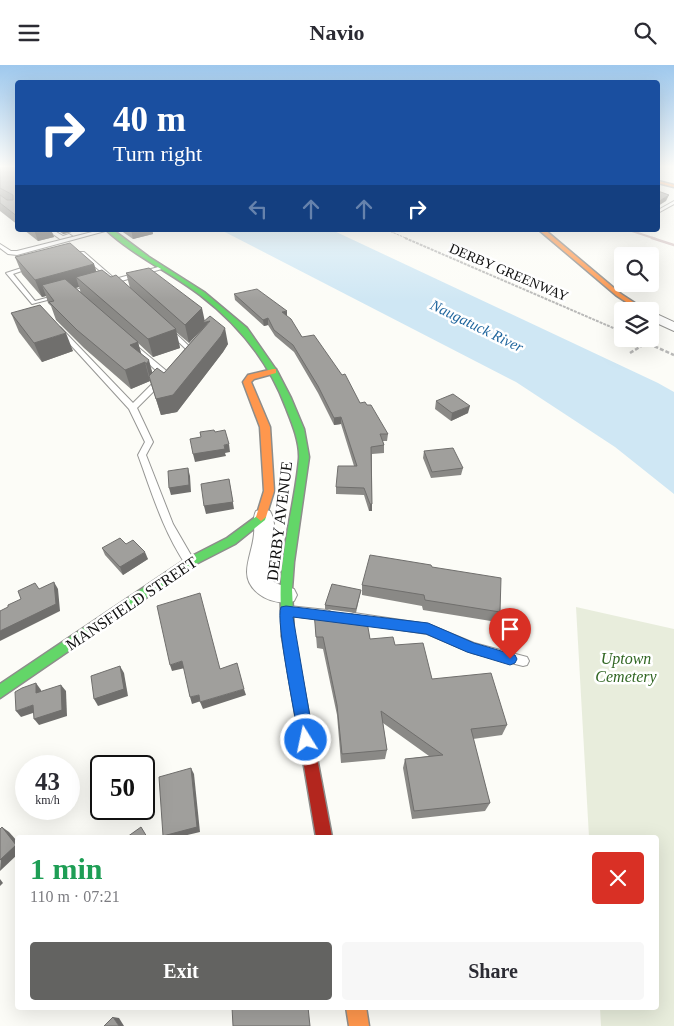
<!DOCTYPE html>
<html lang="en">
<head>
<meta charset="utf-8">
<style>
	:root { --surface:#fff; --page:#f7f7f7; --text:#2b2b33; --muted:#7c7c81; --accent:#636361 }
	body { margin:0; font-family:Georgia,serif; background:var(--page); color:var(--text); height:100vh; display:flex; flex-direction:column; font-size:19px; white-space:nowrap }
	* { box-sizing:border-box; margin:0 }
	p { font-size:16px; color:var(--muted) }
	.icon { flex:none; width:28px; height:28px; fill:none; stroke:currentColor; stroke-width:2; stroke-linecap:round; stroke-linejoin:round }
	.map { position:relative; flex:1; overflow:hidden }
	.drawer { position:absolute; left:15px; top:770px; width:644px; height:175px; display:flex; flex-direction:column; background:var(--surface); border-radius:5px; box-shadow:0 5px 20px #0002 }
	.drawer>* { flex:none }
	.guide { position:absolute; left:15px; top:15px; width:645px; height:152px; border-radius:5px; box-shadow:0 5px 20px #0002; background:#1a4fa0; color:#fff; overflow:hidden }
	.tools { position:absolute; left:614px; top:182px; display:grid; gap:10px }
	.tools a { display:grid; place-items:center; width:45px; height:45px; border-radius:5px; background:var(--surface); box-shadow:0 5px 20px #0002; font-size:25px }
	.speed { position:absolute; left:15px; top:690px; display:flex; gap:10px; font-size:25px; font-weight:700; text-align:center }
	.speed>* { display:grid; place-content:center; width:65px; height:65px; border-radius:50%; background:var(--surface); box-shadow:0 5px 20px #0002; line-height:1 }
	.speed small { font-size:12px; font-weight:400 }
	.speed .limit { border:2px solid #111; border-radius:8px; background:#fff; color:#111 }
	.pin { position:absolute; display:grid; place-items:center; width:42px; height:42px; color:#fff; margin:-51px -21px; border-radius:50% 50% 50% 0; rotate:-45deg; box-shadow:0 0 5px #0007 }
	.pin .icon { rotate:45deg }
	.me { position:absolute; width:55px; margin:-28px; rotate:350deg; stroke-linejoin:round; filter:drop-shadow(0 0 4px #0008) }
	.turn { display:flex; align-items:center; gap:18px; height:105px; padding:0 15px; font-size:22px }
	.turn .icon { width:65px; height:65px; stroke-width:2.5 }
	.turn b { display:block; font-size:35px; line-height:42px }
	.lanes { display:flex; align-items:center; height:48px; padding:0 15px; background:#0003; justify-content:center; gap:25px; direction:ltr }
	.lanes .off { opacity:.35 }
	.round { display:grid; place-items:center; flex:none; width:52px; height:52px; border-radius:5px; background:var(--page) }
	.overview { display:flex; align-items:center; justify-content:space-between; height:85px; padding:0 15px }
	h1 { font-size:30px; font-weight:700; line-height:38px; color:#1e9e55 }
	.primary-button { display:flex; gap:10px; margin-top:auto; padding:10px 15px }
	.primary-button a { flex:1; height:58px; border-radius:5px; background:var(--accent); color:#fff; font-size:20px; font-weight:700; line-height:58px; text-align:center }
	.primary-button a+a { background:var(--page); color:var(--text) }
	header { display:flex; justify-content:space-between; align-items:center; height:65px; padding:0 15px; background:var(--surface); font-size:22px; font-weight:700 }
	.map>svg:first-child { display:block }
	.cemetery { fill:#e8eddc }
	.water { fill:#cfe7f4 }
	.lines { fill:none; stroke-linecap:round; stroke-linejoin:round }
	.lane-casing { stroke:#969694; stroke-width:2 }
	.street-casing { stroke:#969694; stroke-width:2 }
	.fast-casing { stroke:#8d8d8b; stroke-width:3 }
	.slow-casing { stroke:#8d8d8b; stroke-width:3 }
	.jam-casing { stroke:#8d8d8b; stroke-width:3 }
	.path-far2 { stroke:#b9b9b8; stroke-width:1; stroke-dasharray:2.5 1; stroke-linecap:butt }
	.path-far1 { stroke:#b9b9b8; stroke-width:2; stroke-dasharray:3 1; stroke-linecap:butt }
	.path { stroke:#b9b9b8; stroke-width:2.5; stroke-dasharray:4 2; stroke-linecap:butt }
	.lane { fill:#fffffe; fill-rule:evenodd }
	.street { fill:#fffffe; fill-rule:evenodd }
	.fast { fill:#63d668; fill-rule:evenodd }
	.slow { fill:#ff974d; fill-rule:evenodd }
	.jam { fill:#b3261e; fill-rule:evenodd }
	.rail-far1 { stroke:#d7c7c7; stroke-width:2 }
	.rail { stroke:#d7c7c7; stroke-width:2.5 }
	.wall { fill:#8a8986; fill-rule:evenodd }
	.shaded-wall { fill:#706f6d }
	.building { fill:#a09f9c; stroke:#706f6d }
	.route { fill:#1a73e8; stroke:#114b97 }
	.labels { text-anchor:middle; stroke-width:5; stroke-linejoin:round; paint-order:stroke }
	.far-street-label { font-size:14px; fill:#101010; stroke:#fff }
	.far-water-label { font-size:15px; font-style:italic; fill:#1f659d; stroke:#fff }
	.street-label { font-size:16px; fill:#101010; stroke:#fff }
	.park-label { font-size:16px; font-style:italic; fill:#316623; stroke:#fff }
</style>
</head>
<body>
<header><svg class="icon" aria-label="menu" viewBox="0 0 24 24"><path d="M4 6h16M4 12h16M4 18h16"/></svg>Navio<svg class="icon" aria-label="search" viewBox="0 0 24 24"><circle cx="10" cy="10" r="6"/><path d="M15 15l6 6"/></svg></header>
<div class="map">
<svg width="674" height="961" viewBox="0 0 674 961">
	<rect width="100%" height="100%" fill="#fcfcf7"/>
	<path class="cemetery" d="M576 542 674 564V961H601L600 943 656 942V772H589Z"/>
	<path class="water" d="M221 165H332L658 318 674 327V429L615 382 516 317Z"/>
	<g class="lines">
		<g class="lane-casing">
			<g id="lane">
				<path d="M674 136V139L658 148V145Z"/>
				<path d="M47 165H53L63 171 69 169 72 171 60 174Z"/>
				<path d="M100 165H109L17 190 8 189 0 183V179L11 186H17Z"/>
				<path d="M80 187H84L115 214 162 201 165 203 108 220 105 218 111 215 81 190 69 194 66 192Z"/>
				<path d="M31 200 36 201 13 209 35 236 94 220 97 222 32 239 6 208Z"/>
				<path d="M59 262 61 263 133 338 158 313H161L165 315 137 343 153 377 146 390 173 459 195 497 194 500H186C163 466 152 428 138 390L145 377 129 344 57 265 56 264Z"/>
				<path d="M166 263H170L192 284V286H188L166 265Z"/>
				<path d="M129 278H133L169 308V312H163L129 280Z"/>
				<path d="M289 541 327 545 331 547 333 550 331 553 327 555 289 551 285 549 283 546 285 543Z"/>
				<path d="M354 548 428 559 474 578 527 592 529 596 527 600 523 601 472 588 427 569 354 558 350 556 348 553 350 550Z"/>
			</g>
		</g>
		<g class="street-casing">
			<g id="street">
				<path d="M650 246 674 257V266L650 255Z"/>
				<path d="M263 444 270 446C280 463 270 490 267 508 272 520 283 520 294 524L297 530 294 536C276 542 247 529 247 507 247 495 253 482 254 469 255 461 252 454 256 446Z"/>
			</g>
		</g>
		<g class="fast-casing">
			<g id="fast">
				<path d="M106 165H113L149 192 204 227 247 263 277 306 291 333 304 364 309 392 294 497 292 524 294 571 293 575 288 576 283 575 282 571C281 546 279 520 283 495 287 462 296 428 299 394 300 377 292 358 286 343 269 297 238 259 200 230 170 207 134 191 106 165Z"/>
				<path d="M261 448 265 449 266 452 265 455 235 479 194 500 0 633V619L186 494 227 473Z"/>
			</g>
		</g>
		<g class="slow-casing">
			<g id="slow">
				<path d="M658 116 674 120V122L658 118Z"/>
				<path d="M539 165H545L621 229 647 246H640L617 231Z"/>
				<path d="M273 304H276V308L254 314 251 317 270 362 274 426 266 452 261 456 256 452 264 426 260 362 243 317 248 310Z"/>
				<path d="M346 942H366L369 961H349Z"/>
			</g>
		</g>
		<g class="jam-casing">
			<path id="jam" d="M288 566 293 567 294 571 332 772H316L282 571 283 567Z"/>
		</g>
		<path class="path-far2" d="M387 165 408 174"/>
		<path class="path-far1" d="M405 173 618 265"/>
		<g class="path">
			<path d="M615 264 622 267"/>
			<path d="M638 274 674 290"/>
			<path d="M630 288 646 278"/>
		</g>
		<use href="#lane" class="lane"/>
		<use href="#street" class="street"/>
		<use href="#fast" class="fast"/>
		<use href="#slow" class="slow"/>
		<use href="#jam" class="jam"/>
		<path class="rail-far1" d="M629 165 656 174"/>
		<path class="rail" d="M652 173 674 180"/>
	</g>
	<g class="wall">
		<path d="M0 102H18V160L0 146Z"/>
		<path d="M24 165H51L54 172 38 176Z"/>
		<path d="M57 165H80L63 169Z"/>
		<path d="M120 165H152L153 169 133 174Z"/>
		<path d="M15 192 94 199 96 206 111 212 130 223 126 208 204 256 228 279 223 287 177 347 161 350 150 316 131 324 84 283 56 255 51 241 48 238 46 231 42 232 22 209ZM79 222 81 228 76 223ZM203 263 164 308H153L141 288 138 278 153 292 180 283 176 267 189 278Z"/>
		<path d="M234 229 287 252 302 272 360 338 367 340 388 369 387 376H383L384 380V388L372 389V446H369L364 430 336 429V422L354 401 341 359 334 360 318 328 294 287 275 271 268 260 264 261 235 235Z"/>
		<path d="M11 248 73 286 42 297 19 267Z"/>
		<path d="M436 336 468 348 451 356 435 344Z"/>
		<path d="M424 386 463 403 461 410 431 413 423 393Z"/>
		<path d="M126 479 148 494 123 510 105 490 102 483Z"/>
		<path d="M432 502 500 547 497 557 423 545 422 541 362 530V520Z"/>
		<path d="M361 525 356 548 325 544V540Z"/>
		<path d="M314 546 370 574 395 580 432 614 507 660 502 670 473 674 490 738 485 746 412 754 403 703 405 694 429 691 383 658 387 685 385 694 341 698 337 650 323 584 317 583Z"/>
	</g>
	<g class="shaded-wall">
		<path d="M669 130 666 136 658 141V137Z"/>
		<path d="M34 165H51L54 172 38 176Z"/>
		<path d="M62 165H80L63 169Z"/>
		<path d="M131 165H152L153 169 133 174Z"/>
		<path d="M94 199 99 216 76 212 79 222 49 230 42 220 46 231 42 232 35 215Z"/>
		<path d="M202 243 205 257 210 256 189 278 185 260Z"/>
		<path d="M287 246V252L282 247Z"/>
		<path d="M268 253V260L264 261 263 255Z"/>
		<path d="M225 263 228 279 223 287 177 347 161 350 156 334Z"/>
		<path d="M176 264 180 283 153 292 148 274Z"/>
		<path d="M66 268 73 286 42 297 34 278Z"/>
		<path d="M138 277 143 296 130 280Z"/>
		<path d="M149 295 154 314 151 318 146 299Z"/>
		<path d="M145 297 150 316 131 324 125 305Z"/>
		<path d="M470 341 468 348 451 356 452 348Z"/>
		<path d="M341 352V359L334 360V353Z"/>
		<path d="M229 379 230 387 225 388 226 391 195 397 193 389Z"/>
		<path d="M188 403 190 411 191 427 171 430 169 423Z"/>
		<path d="M229 414 234 444 206 449 204 441Z"/>
		<path d="M370 439H372V446H369Z"/>
		<path d="M145 487 148 494 123 510 120 502Z"/>
		<path d="M54 517 58 524 60 546 0 576V566Z"/>
		<path d="M182 596 185 603 172 606 170 600Z"/>
		<path d="M120 601 124 608 128 631 98 641 94 634Z"/>
		<path d="M36 618 41 625 42 634 36 628Z"/>
		<path d="M61 620 66 626 67 651 39 660 34 654Z"/>
		<path d="M244 624 246 630 203 644 200 637Z"/>
		<path d="M199 630 201 636 192 639 190 632Z"/>
		<path d="M33 640 39 646 21 652 16 646Z"/>
		<path d="M191 703 194 709 200 767 179 772H164L163 771Z"/>
		<path d="M2 762 9 767 18 777V789L0 806Z"/>
		<path d="M0 814 3 818 0 821Z"/>
		<path d="M40 942H48L46 945 38 944Z"/>
		<path d="M113 952 119 953 124 961H119Z"/>
	</g>
	<g class="building">
		<path d="M0 102H18V152L0 138V130L7 135H13V130L0 123Z"/>
		<path d="M658 126 669 130 658 137Z"/>
		<path d="M70 178 94 199 35 215 15 192Z"/>
		<path d="M149 203 202 243 185 260 126 208Z"/>
		<path d="M102 205 111 212 116 210 176 264 148 274 76 212Z"/>
		<path d="M65 214 138 277 130 280 149 295 146 299 145 297 125 305 77 265 49 237 54 236 42 220Z"/>
		<path d="M257 224 287 246 282 247 291 254 302 272 314 270 342 310 345 309 360 338 365 337 367 340H371L388 369H380L384 380 371 382 372 439H370L364 423 336 422 338 401H357L341 352 334 353 318 321 293 280 274 265 268 253 263 255 234 229Z"/>
		<path d="M40 240 66 268 34 278 11 248Z"/>
		<path d="M210 251 225 263 221 271 173 330 156 334 149 311 157 303 164 308 210 256 202 258Z"/>
		<path d="M453 329 470 341 452 348 436 336Z"/>
		<path d="M214 365 215 367 225 365 229 379 224 380 225 384 193 389 190 374 201 372 200 367Z"/>
		<path d="M453 383 463 403 432 407 424 386Z"/>
		<path d="M188 403 189 420 169 423 168 406Z"/>
		<path d="M229 414 233 437 204 441 201 419Z"/>
		<path d="M120 473 126 479 133 475 145 487 120 502 102 483Z"/>
		<path d="M370 490 431 500 432 502 501 513 500 547 425 535 424 530 362 520Z"/>
		<path d="M54 517 56 539 0 566V546L8 542V540L21 534 18 526 35 518 39 524Z"/>
		<path d="M332 519 361 525 356 544 325 540Z"/>
		<path d="M200 528 220 604 237 598 244 624 200 637 199 630 190 632 182 596 170 600 157 541Z"/>
		<path d="M314 546H321L366 551 370 574 393 572 395 580 423 578 432 614 491 608 507 660 471 664 490 738 414 746 405 694 443 690 381 646 387 685 342 689 337 640 323 572H316Z"/>
		<path d="M120 601 124 624 94 634 91 611Z"/>
		<path d="M36 618V628L61 620 62 645 34 654 33 640 16 646 15 627 22 623Z"/>
		<path d="M191 703 197 762 163 771 159 712Z"/>
		<path d="M2 762 16 780 0 795V764Z"/>
		<path d="M141 762 147 772H127Z"/>
		<path d="M232 942H308L310 961H233Z"/>
		<path d="M113 952 119 961H104Z"/>
	</g>
	<linearGradient id="sky" x2="0" y2="1"><stop stop-color="#9ec8ed"/><stop offset="0.43" stop-color="#fefefb"/><stop offset="1" stop-color="#fefefb" stop-opacity="0"/></linearGradient>
	<rect width="674" height="236" fill="url(#sky)"/>
	<path class="route" d="M286 541 428 558 474 578 515 590 517 594 515 598 510 600 467 587 426 569 293 552 314 675 312 680 306 682 301 680 299 675C296 654 275 555 281 542Z"/>
	<g class="labels">
		<g class="far-street-label">
			<text transform="translate(509 207) rotate(23)" y="5">DERBY GREENWAY</text>
		</g>
		<g class="far-water-label">
			<text transform="translate(477 261) rotate(26)" y="5">Naugatuck River</text>
		</g>
		<g class="street-label">
			<text transform="translate(279 456) rotate(-83)" y="6">DERBY AVENUE</text>
			<text transform="translate(131 538) rotate(-34)" y="6">MANSFIELD STREET</text>
		</g>
		<g class="park-label">
			<text x="626" y="599">Uptown<tspan x="626" dy="18">Cemetery</tspan></text>
		</g>
	</g>
</svg>
<div class="tools">
<a><svg class="icon" aria-label="search" viewBox="0 0 24 24"><circle cx="10" cy="10" r="6"/><path d="M15 15l6 6"/></svg></a>
<a><svg class="icon" aria-label="layers" viewBox="0 0 24 24"><path d="M12 4l9 5-9 5-9-5zM3 14l9 5 9-5"/></svg></a>
</div>
<div class="speed"><div>43<small>km/h</small></div><div class="limit">50</div></div>
<div class="pin" style="left:510px;top:594px;background:#d93025"><svg class="icon" aria-label="arrive" viewBox="0 0 24 24"><path d="M6 21V4h12l-3 4 3 4H6"/></svg></div>
<svg class="me" style="left:306px;top:675px" viewBox="-20 -20 40 40"><circle r="17" fill="#1a73e8" stroke="#fff" stroke-width="3"/><path d="M0-11L8 9 0 5-8 9z" fill="#fff"/></svg>
<div class="guide">
<div class="turn"><svg class="icon" aria-label="right" viewBox="0 0 24 24"><path d="M7 20v-9h11M14 6l5 5-5 5"/></svg><div><b>40 m</b>Turn right</div></div>
<div class="lanes"><svg class="icon off" aria-label="left" viewBox="0 0 24 24"><path d="M17 20v-9H6M10 6l-5 5 5 5"/></svg><svg class="icon off" aria-label="ahead" viewBox="0 0 24 24"><path d="M12 20V5M6 11l6-6 6 6"/></svg><svg class="icon off" aria-label="ahead" viewBox="0 0 24 24"><path d="M12 20V5M6 11l6-6 6 6"/></svg><svg class="icon" aria-label="right" viewBox="0 0 24 24"><path d="M7 20v-9h11M14 6l5 5-5 5"/></svg></div>
</div>
<section class="drawer">
<div class="overview"><div><h1>1 min</h1><p>110 m · 07:21</p></div><a class="round" style="background:#d93025;color:#fff"><svg class="icon" aria-label="close" viewBox="0 0 24 24"><path d="M6 6l12 12M18 6L6 18"/></svg></a></div>
<div class="primary-button"><a>Exit</a><a>Share</a></div>
</section>
</div>
</body>
</html>
